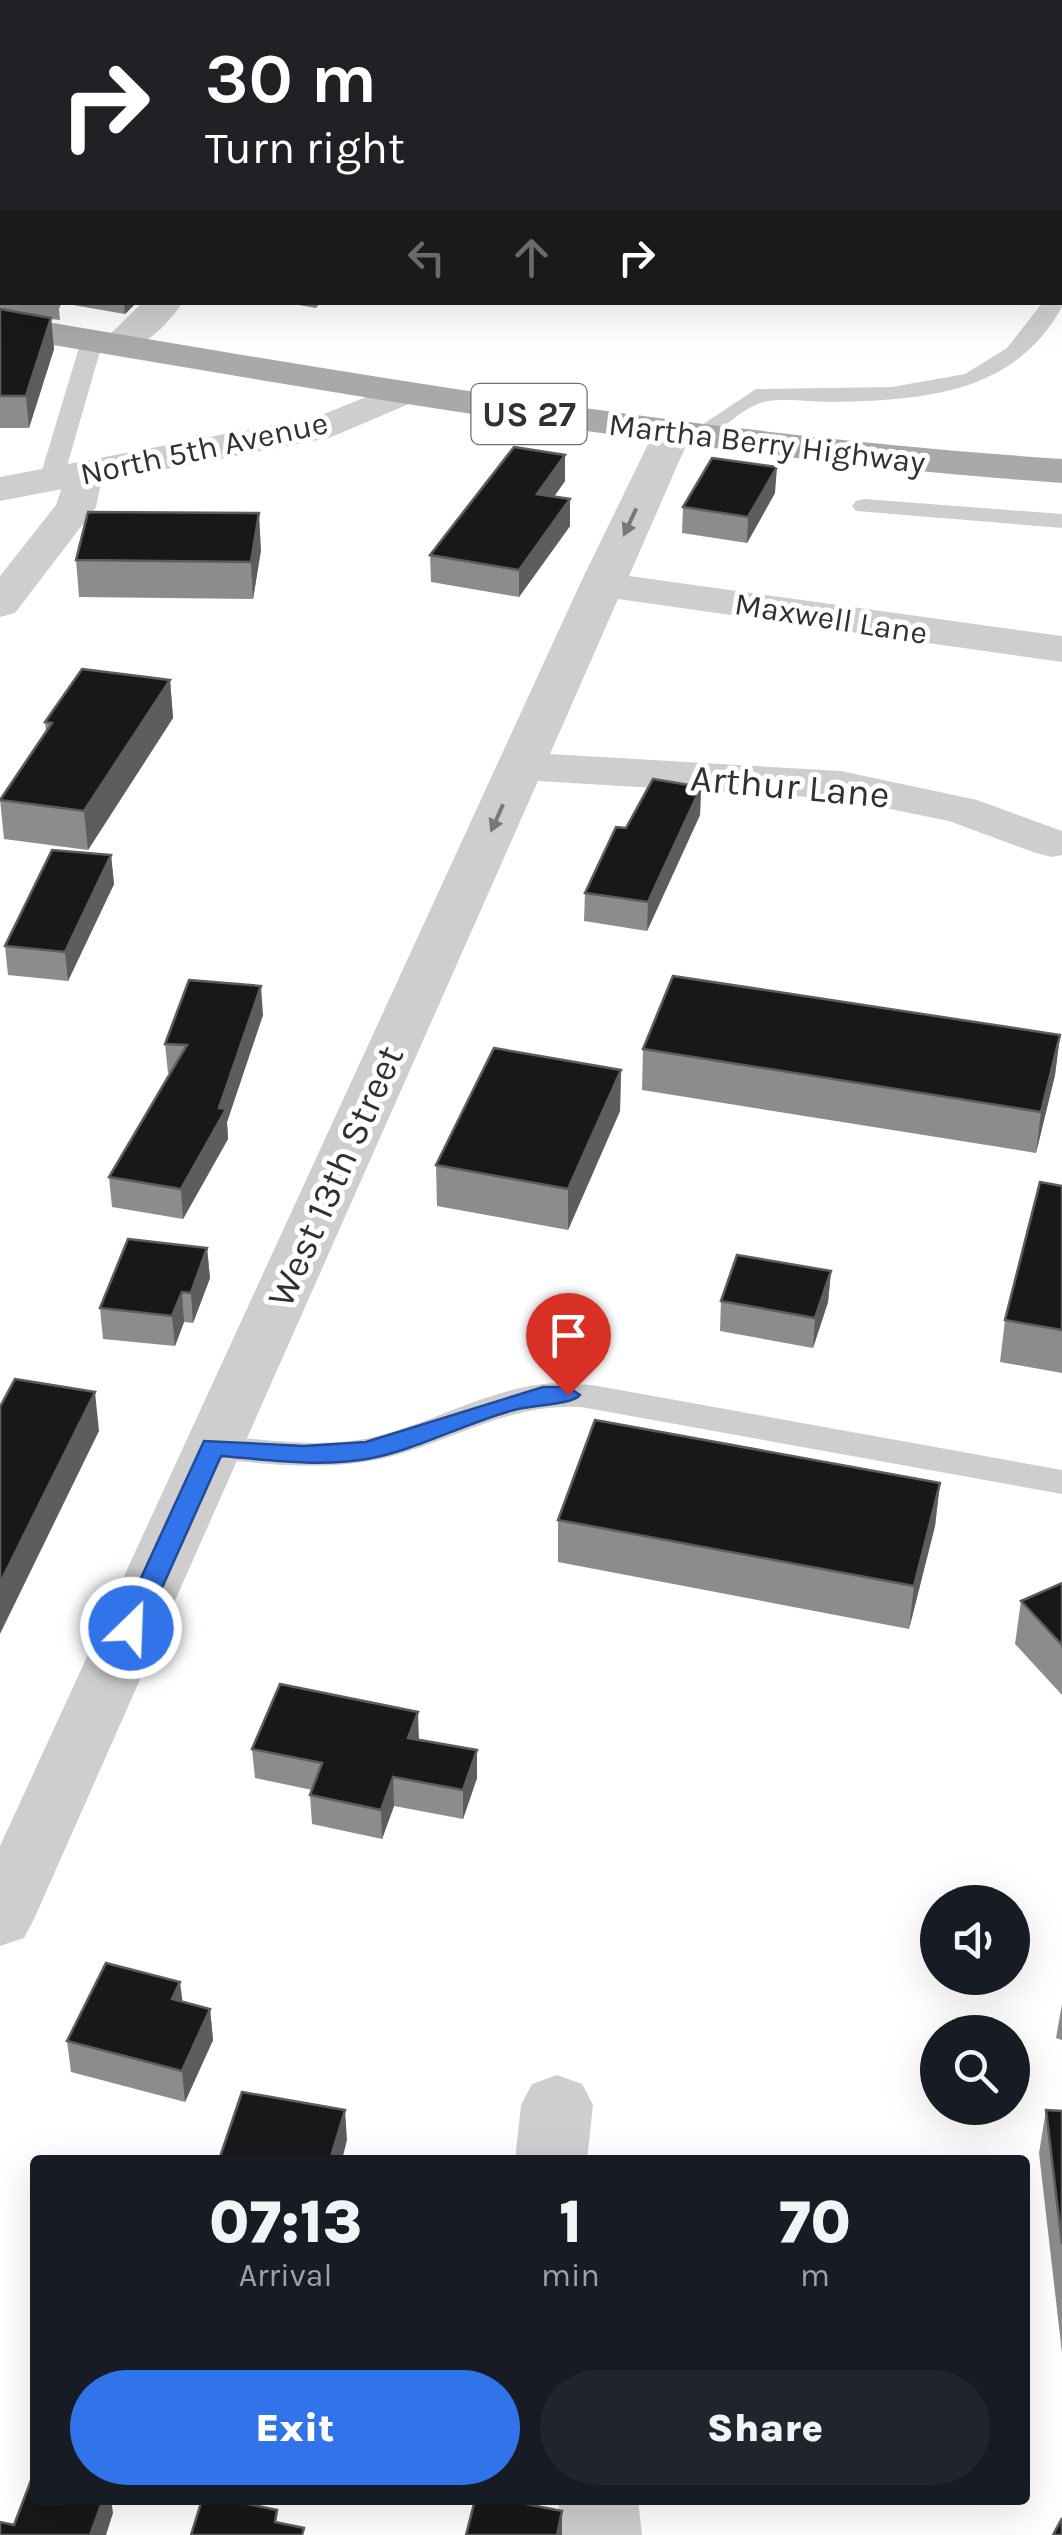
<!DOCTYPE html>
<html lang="en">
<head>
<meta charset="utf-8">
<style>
	:root { --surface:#171b24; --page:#20242c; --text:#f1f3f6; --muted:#9ea1a6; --accent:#3174e9 }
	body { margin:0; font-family:Karla,sans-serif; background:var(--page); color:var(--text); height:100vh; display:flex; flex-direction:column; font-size:38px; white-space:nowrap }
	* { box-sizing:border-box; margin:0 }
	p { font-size:32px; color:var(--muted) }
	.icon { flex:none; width:55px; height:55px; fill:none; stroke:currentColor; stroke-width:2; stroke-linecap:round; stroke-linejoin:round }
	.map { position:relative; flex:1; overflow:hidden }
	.details { position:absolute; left:30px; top:2155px; width:1000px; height:350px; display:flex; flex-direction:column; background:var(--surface); border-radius:10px; box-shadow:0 10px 40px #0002 }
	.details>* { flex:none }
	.top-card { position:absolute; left:0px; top:0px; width:1062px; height:305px; box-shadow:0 10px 40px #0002; background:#202124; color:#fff; overflow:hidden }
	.controls { position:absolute; left:920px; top:1885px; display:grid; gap:20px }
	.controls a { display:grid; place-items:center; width:110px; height:110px; border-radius:50%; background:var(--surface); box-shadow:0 10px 40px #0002; font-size:50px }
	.pin { position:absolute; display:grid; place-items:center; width:85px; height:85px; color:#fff; margin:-102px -42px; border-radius:50% 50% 50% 0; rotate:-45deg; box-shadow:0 0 10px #0007 }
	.pin .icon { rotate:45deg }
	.me { position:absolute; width:110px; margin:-55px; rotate:24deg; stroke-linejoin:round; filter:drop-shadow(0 0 8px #0008) }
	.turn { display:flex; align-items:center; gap:35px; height:210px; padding:0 40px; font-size:45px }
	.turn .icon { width:130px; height:130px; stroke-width:2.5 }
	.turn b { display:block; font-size:70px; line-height:85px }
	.lanes { display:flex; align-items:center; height:95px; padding:0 40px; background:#0003; justify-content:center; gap:50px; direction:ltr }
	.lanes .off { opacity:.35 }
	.eta { display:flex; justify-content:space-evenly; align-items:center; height:170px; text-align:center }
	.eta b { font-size:60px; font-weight:800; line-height:70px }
	.cta { display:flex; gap:20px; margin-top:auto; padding:20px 40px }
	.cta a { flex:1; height:115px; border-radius:60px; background:var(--accent); color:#fff; font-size:40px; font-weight:800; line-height:115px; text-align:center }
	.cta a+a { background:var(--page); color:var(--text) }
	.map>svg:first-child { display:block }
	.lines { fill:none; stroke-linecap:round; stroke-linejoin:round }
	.service { fill:#cecece; fill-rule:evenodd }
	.minor { fill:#cecece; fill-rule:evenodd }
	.tertiary { fill:#cecece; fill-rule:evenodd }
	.primary { fill:#a9a9a9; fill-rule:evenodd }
	.wall { fill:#8c8c8c }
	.shaded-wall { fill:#5d5d5d }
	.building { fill:#181818; stroke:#5d5d5d; stroke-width:2.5 }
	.oneway { fill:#787878 }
	.route { fill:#3174e9; stroke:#204b97; stroke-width:2.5 }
	.labels { text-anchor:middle; stroke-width:10; stroke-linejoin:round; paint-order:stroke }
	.far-street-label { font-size:32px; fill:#313131; stroke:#fff }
	.shield { fill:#fff; stroke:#6f6f6f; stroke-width:2.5 }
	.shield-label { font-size:35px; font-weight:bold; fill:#313131 }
	.street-label { font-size:38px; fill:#313131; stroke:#fff }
</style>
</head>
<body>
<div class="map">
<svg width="1062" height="2535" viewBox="0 0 1062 2535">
	<rect width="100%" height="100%" fill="#fff"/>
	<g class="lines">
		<g class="service">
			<rect x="0" y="117" width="2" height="12"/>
			<path d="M1060 297 1062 307C1013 396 920 400 829 402 809 402 778 397 760 403 741 410 720 430 703 442L695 444 684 437 756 389 892 387 965 374 1007 348 1043 302H1060Z"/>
			<path d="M92 334 103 341 63 480 59 485H43L39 480 81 341Z"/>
			<path d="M864 499 1062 514V528L856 511 852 506 856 501Z"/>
			<path d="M552 1383 592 1385 1062 1470V1494L581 1407C510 1403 455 1440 389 1457 330 1472 272 1464 213 1459L201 1455 196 1447 201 1439 213 1435C269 1440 327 1450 382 1435 440 1419 491 1388 552 1383Z"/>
		</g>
		<g class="minor">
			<path d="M143 302H183C167 326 133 360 104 353L99 345Z"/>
			<path d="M672 422 686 426 691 434 629 576 1062 636V662L618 599 550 754 841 771 977 800 1062 831V855L1052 857 1036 853 949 821 841 799 538 781 34 1919 24 1938 0 1946V1846L580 584 653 434 658 426Z"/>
			<path d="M83 462 97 466 103 474 96 507 15 613 0 617V576L56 505 69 466Z"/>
			<path d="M557 2075 582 2084 593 2105 587 2160H515L521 2105 532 2084Z"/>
			<path d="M558 2500H638L642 2535H562Z"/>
		</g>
		<path class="tertiary" d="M403 382 416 385 422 393 416 401 329 438 0 501V477L319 416Z"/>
		<path class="primary" d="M0 314C353 374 704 435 1062 459V483C704 458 353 396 0 336Z"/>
	</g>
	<g class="wall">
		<path d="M2 223V302H62L59 309 60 320 51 319 54 349 29 428H0V224Z"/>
		<path d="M73 302H137L125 314 73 305Z"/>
		<path d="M281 302H321L316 308Z"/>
		<path d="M565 455V481L554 497 570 499V526L519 597 431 582 430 555Z"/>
		<path d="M775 493 747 543 682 533 683 507Z"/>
		<path d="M261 550 253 599 79 597 76 560Z"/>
		<path d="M170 680 173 718 88 850 4 839 0 799 46 732 45 722Z"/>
		<path d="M701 787 700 815 647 931 584 921 585 893 626 828Z"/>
		<path d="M111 855 114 884 68 981 8 975 5 946Z"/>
		<path d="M263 1015 227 1122 228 1139 183 1219 112 1207 109 1177 171 1073H168L165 1044Z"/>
		<path d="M1060 1035 1055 1075 1036 1153 642 1090 643 1049Z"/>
		<path d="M621 1070 620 1111 568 1230 437 1206 436 1165Z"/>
		<path d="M1062 1186V1373L1000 1362 1005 1320Z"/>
		<path d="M207 1248 210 1278 193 1323 184 1322 175 1346 103 1339 100 1308Z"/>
		<path d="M831 1271 828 1302 813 1348 720 1331 721 1301Z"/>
		<path d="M940 1483 935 1526 909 1629 558 1562V1520Z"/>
		<path d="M1062 1583V1695L1015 1644 1021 1601Z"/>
		<path d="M419 1739 477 1750V1778L463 1819 394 1806 382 1839 312 1824 310 1795 312 1790 255 1778 252 1749Z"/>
		<path d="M1062 2004V2040L1056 2038Z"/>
		<path d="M210 2009 213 2040 185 2102 71 2072 67 2041Z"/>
		<path d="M1046 2110 1062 2111V2353L1039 2153Z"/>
	</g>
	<g class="shaded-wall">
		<path d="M124 302H137L125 314Z"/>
		<path d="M51 318 54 349 29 428 26 396Z"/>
		<path d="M565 455V481L537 520V494Z"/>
		<path d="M777 467 775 493 747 543 748 517Z"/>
		<path d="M570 499V526L519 597V570Z"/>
		<path d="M259 513 261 550 253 599 251 562Z"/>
		<path d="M170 680 173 718 88 850 84 811Z"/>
		<path d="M701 787 700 815 647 931 648 902Z"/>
		<path d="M111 855 114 884 68 981 65 952Z"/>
		<path d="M261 986 263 1015 227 1122 228 1139 183 1219 181 1189 219 1108Z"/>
		<path d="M1060 1035 1055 1075 1036 1153 1041 1112Z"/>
		<path d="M621 1070 620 1111 568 1230V1189Z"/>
		<path d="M207 1248 210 1278 193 1323 191 1293Z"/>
		<path d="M831 1271 828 1302 813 1348 815 1318Z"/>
		<path d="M182 1292 184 1322 175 1346 172 1316Z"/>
		<path d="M95 1392 99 1431 0 1634V1583Z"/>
		<path d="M940 1483 935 1526 909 1629 914 1586Z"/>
		<path d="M418 1712 419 1741 408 1738Z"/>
		<path d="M477 1750V1778L463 1819V1790Z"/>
		<path d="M393 1777 394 1806 382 1839 381 1810Z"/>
		<path d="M180 1982 184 2013 172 1999Z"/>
		<path d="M210 2009 213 2040 185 2102 182 2071Z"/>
		<path d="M345 2110 347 2140 342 2160H330Z"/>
		<path d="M103 2500H111L113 2513 106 2535H90Z"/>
		<path d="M562 2511V2535H557Z"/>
	</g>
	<g class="building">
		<path d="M2 223V281H0V224Z"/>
		<path d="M0 309 51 318 26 396H0Z"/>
		<path d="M514 447 565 455 537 494 570 499 519 570 430 555Z"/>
		<path d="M712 458 777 467 748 517 683 507Z"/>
		<path d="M88 512 259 513 251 562 76 560Z"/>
		<path d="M82 669 170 680 84 811 0 800 52 723 45 722Z"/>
		<path d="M653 779 701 787 648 902 585 893 616 827 626 828Z"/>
		<path d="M52 850 111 855 65 952 5 946Z"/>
		<path d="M673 976 1060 1035 1041 1112 643 1049Z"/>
		<path d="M189 980 261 986 219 1108 226 1109 181 1189 109 1177 187 1045 165 1044Z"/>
		<path d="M494 1048 621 1070 568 1189 436 1165Z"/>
		<path d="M1040 1182 1062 1186V1330L1005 1320Z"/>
		<path d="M128 1239 207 1248 191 1293 182 1292 172 1316 100 1308Z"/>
		<path d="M737 1255 831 1271 815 1318 721 1301Z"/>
		<path d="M15 1379 95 1392 0 1583V1407Z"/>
		<path d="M595 1420 940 1483 914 1586 558 1520Z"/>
		<path d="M1062 1583V1645L1021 1601Z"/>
		<path d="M280 1684 418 1712 408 1738 477 1750 463 1790 393 1777 381 1810 310 1795 322 1763 252 1749Z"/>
		<path d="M106 1963 180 1982 172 1999 210 2009 182 2071 67 2041Z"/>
		<path d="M242 2092 345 2110 330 2160H219Z"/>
		<path d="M1046 2110 1062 2111V2244Z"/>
		<path d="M35 2470V2500H103L90 2535H0V2522L14 2525Z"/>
		<path d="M202 2500H229L277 2510 275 2522 304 2528 302 2535H191Z"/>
		<path d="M475 2500H505L562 2511 557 2535H466Z"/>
		<path d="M1062 2518V2535H1053Z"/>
	</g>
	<defs><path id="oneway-solid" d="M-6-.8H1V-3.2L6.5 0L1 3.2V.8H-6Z" transform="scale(2.5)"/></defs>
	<g class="oneway">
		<use href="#oneway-solid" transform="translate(630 522) rotate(115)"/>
		<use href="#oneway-solid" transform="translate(497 818) rotate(114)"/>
	</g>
	<path class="route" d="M543 1387H568L580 1395C572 1405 531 1405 514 1410 465 1423 417 1450 367 1459 319 1467 269 1460 221 1456L144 1628 140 1635H122L118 1628 204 1441 304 1446 366 1442Z"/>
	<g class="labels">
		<g class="far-street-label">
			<text transform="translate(767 443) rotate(7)" y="11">Martha Berry Highway</text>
			<text transform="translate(204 448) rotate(-12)" y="11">North 5th Avenue</text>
			<text transform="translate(831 618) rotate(9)" y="11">Maxwell Lane</text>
		</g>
		<rect class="shield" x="471.5" y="384" width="115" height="60" rx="8"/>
		<g class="shield-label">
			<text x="529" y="426">US 27</text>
		</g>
		<g class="street-label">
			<text transform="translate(790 786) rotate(5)" y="13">Arthur Lane</text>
			<text transform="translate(335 1176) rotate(-66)" y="13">West 13th Street</text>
		</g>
	</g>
</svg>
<div class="controls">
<a><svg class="icon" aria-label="sound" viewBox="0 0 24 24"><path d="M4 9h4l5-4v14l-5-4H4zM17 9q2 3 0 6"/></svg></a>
<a><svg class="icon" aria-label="search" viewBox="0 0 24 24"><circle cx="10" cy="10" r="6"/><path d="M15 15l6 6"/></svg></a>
</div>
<div class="pin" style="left:568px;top:1395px;background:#d93025"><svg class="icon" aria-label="arrive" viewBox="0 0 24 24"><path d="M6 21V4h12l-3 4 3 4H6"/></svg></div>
<svg class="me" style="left:131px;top:1628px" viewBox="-20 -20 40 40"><circle r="17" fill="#3174e9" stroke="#fff" stroke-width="3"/><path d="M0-11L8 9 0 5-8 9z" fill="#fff"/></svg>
<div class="top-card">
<div class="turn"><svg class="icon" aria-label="right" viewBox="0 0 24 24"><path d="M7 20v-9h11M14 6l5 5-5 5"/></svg><div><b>30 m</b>Turn right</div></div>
<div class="lanes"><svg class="icon off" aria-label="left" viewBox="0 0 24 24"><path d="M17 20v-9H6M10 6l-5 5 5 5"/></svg><svg class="icon off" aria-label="ahead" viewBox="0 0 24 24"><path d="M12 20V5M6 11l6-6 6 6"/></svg><svg class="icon" aria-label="right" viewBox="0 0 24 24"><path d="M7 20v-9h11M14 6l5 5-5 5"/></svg></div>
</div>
<section class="details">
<div class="eta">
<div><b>07:13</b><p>Arrival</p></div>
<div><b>1</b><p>min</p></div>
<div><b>70</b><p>m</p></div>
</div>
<div class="cta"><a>Exit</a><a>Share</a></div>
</section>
</div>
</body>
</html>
